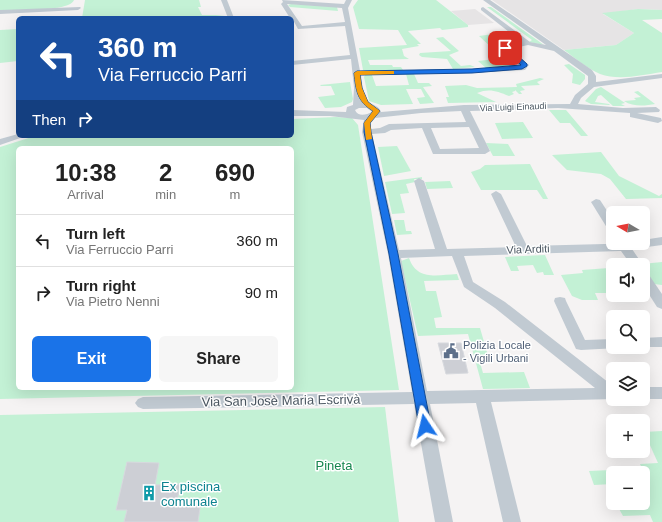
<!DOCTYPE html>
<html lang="en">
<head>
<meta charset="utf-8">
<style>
	:root { --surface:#fff; --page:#f6f6f6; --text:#222; --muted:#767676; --line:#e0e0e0; --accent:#1a73e8 }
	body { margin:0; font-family:Arial,sans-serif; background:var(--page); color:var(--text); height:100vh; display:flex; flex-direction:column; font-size:15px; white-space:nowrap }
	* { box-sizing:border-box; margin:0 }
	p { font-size:13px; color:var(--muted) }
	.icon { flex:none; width:22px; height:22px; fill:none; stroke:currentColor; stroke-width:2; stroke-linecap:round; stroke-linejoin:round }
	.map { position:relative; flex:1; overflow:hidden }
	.panel { position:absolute; left:16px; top:146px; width:278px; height:244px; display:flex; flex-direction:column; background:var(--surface); border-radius:6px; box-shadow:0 4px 16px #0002 }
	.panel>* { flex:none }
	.guide { position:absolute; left:16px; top:16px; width:278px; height:122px; border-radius:6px; box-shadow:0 4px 16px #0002; background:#1a4fa0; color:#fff; overflow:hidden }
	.needle { width:26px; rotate:280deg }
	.buttons { position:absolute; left:606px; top:206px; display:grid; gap:8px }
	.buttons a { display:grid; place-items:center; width:44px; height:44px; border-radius:6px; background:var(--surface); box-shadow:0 4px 16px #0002; font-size:20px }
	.pin { position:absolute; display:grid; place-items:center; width:34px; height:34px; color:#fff; margin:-17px; border-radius:8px; box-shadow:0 2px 6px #0006 }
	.me { position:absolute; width:44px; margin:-22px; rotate:350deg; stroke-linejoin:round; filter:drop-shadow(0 0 3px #0008) }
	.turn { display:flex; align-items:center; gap:14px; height:84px; padding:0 16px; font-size:18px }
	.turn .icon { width:52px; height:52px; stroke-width:2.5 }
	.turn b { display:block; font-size:28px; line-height:34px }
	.then { display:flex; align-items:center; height:38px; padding:0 16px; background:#0003; gap:8px; font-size:15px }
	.eta { display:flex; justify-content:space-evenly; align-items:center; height:68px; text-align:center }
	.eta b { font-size:24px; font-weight:600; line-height:28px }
	.cta { display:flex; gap:8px; margin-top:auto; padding:8px 16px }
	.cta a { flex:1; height:46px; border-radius:6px; background:var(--accent); color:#fff; font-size:16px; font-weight:600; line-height:46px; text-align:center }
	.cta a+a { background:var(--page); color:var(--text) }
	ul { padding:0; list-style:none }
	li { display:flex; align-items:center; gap:12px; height:52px; padding:0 16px; border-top:1px solid var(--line) }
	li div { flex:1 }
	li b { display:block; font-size:15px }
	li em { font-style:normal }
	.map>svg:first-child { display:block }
	.education { fill:#e6e4e5 }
	.green { fill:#c3f1d5; fill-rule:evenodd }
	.building { fill:#cdcfd5; stroke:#d7d9de }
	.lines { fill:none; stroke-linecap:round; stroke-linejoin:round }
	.minor { fill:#c1cad2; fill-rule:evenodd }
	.route { fill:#1a73e8; stroke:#114b97 }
	.slow { fill:#f59e0b }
	.labels { text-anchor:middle; stroke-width:3; stroke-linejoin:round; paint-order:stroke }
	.far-street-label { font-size:9px; fill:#4a5661; stroke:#fff }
	.street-label { font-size:11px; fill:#4a5661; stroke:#fff }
	.service-label { font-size:11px; fill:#4e5e75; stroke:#fff; text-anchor:start }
	.near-street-label { font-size:13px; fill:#4a5661; stroke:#fff }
	.near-park-label { font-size:13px; fill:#17864f; stroke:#fff }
	.near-culture-label { font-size:13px; fill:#0d838f; stroke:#fff; text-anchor:start }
</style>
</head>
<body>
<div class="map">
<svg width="662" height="522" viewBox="0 0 662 522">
	<rect width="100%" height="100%" fill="#f5f3f3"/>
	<g class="education">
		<path d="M492 0H662V10L638 9 603 14 634 33 616 45 564 50Z"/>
		<path d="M475 9 494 23 468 25 451 11Z"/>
	</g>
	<g class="green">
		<path d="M0 0H74C70 12 13 10 0 11Z"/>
		<path d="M85 0H199L201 7H198L202 15H225L198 18H82Z"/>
		<path d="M358 0H436L468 25V27L442 30 440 28 408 31 421 44H417L419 46 402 49 404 56 409 59 368 60 370 65H392L393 67H401L403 70 366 71 363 70 359 48 407 45 398 30 359 29 353 7Z"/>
		<path d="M291 4 337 7 338 11 290 7 288 5Z"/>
		<path d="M487 7H491L544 45 529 42 532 40Z"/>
		<path d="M638 9 662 10V19L642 20 662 33V72C642 75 619 81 600 74 588 69 575 58 564 50L616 45 634 33 602 13Z"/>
		<path d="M18 29V61L0 63V30Z"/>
		<path d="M507 32 520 42 508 44 507 43 517 42 510 36 489 37 500 48 493 49 479 36Z"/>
		<path d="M443 37 459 51 449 55 461 66 470 65 475 67 453 69 447 59 422 57 419 55 420 53 451 51 436 38Z"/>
		<path d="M505 58 516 65 486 68 478 61Z"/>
		<path d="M569 64 585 75V79L580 85 572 83 573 74 564 65Z"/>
		<path d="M406 74H414L418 83H429L432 86 423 87 434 103 420 104 417 98 425 97 421 89H406L413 104 381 105 369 101 364 77 365 75H372L376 86 409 85Z"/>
		<path d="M540 78 544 79 537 82 540 85 521 86 525 90 520 91 522 94H519L515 90V91L512 92 514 94 509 96C497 91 489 88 477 93L496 102 448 103 446 97H449L445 86 466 85 477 88 517 87 516 84Z"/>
		<path d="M350 82 353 99 352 102 341 107 325 108 318 97 335 95 331 86H321L320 85Z"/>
		<path d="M601 87 625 103 621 104 625 106H613L601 95 598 96 595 102 609 104 610 105 591 104 585 101 596 89Z"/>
		<path d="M638 91 655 104C645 106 633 107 624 101L636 100 634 98 641 97 634 92Z"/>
		<path d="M549 110H566L588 136H581L570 123H560Z"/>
		<path d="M336 117 352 118 358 125 399 390 0 399V147L35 136H292V119ZM18 148H292V388H18Z"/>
		<path d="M523 122 533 138 502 139 495 123Z"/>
		<path d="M486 143 508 144 515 156H493Z"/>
		<path d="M397 146 411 171 384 176 378 147Z"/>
		<path d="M601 152 619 176 659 196 662 194V198L626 199 610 179 601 174 567 170 552 155Z"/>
		<path d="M530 164 548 199H543L537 190H481L471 172 480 169 485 165Z"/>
		<path d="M422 177V179H414L415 182 406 184 409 193 400 194 405 213 392 214 385 182Z"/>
		<path d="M450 181 453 188 427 189 425 182Z"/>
		<path d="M394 220H404L406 231H411L412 234 397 235Z"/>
		<path d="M545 255 554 275H544L543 272 537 273 533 265 517 266 519 271H511L505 257Z"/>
		<path d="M409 258C417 281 437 275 457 274L459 280 424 281 426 291H436L442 317 434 318 436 328H480L489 359H479L483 373 524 372 530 388 483 389 468 334 418 336 401 261Z"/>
		<path d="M662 262V285L654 284 642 264Z"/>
		<path d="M609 268 613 275V293H595L598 300H582L572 296 561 275 583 273 582 270Z"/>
		<path d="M385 407 399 522H0V415Z"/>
		<path d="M662 431V522H653L650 515 623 516 618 507 633 506 631 503H643V475L645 474 640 464 658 463 644 432Z"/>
		<path d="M633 469 635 473H613V484L594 485 589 471Z"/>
	</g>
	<g class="building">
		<path d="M438 343H461L468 373 446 374Z"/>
		<path d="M127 462 159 463 155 485 180 484 177 502 201 501 198 522H124L127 510H116Z"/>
	</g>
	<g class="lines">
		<g class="minor">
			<path d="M221 0H227L234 18H228Z"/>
			<path d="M282 0 344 4 346 0H352L348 8 360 71 472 69 520 66 501 48 522 42 481 10V8L483 7 530 42 546 45 483 0H490L592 70 596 76V82L662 74V78L594 87 581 98 578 104 623 108 656 107 660 110 659 112 637 113 661 118 662 121 658 123 630 117V113L558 108 470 111 490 151 485 154H433L422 128 391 130 385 133 372 134 399 250 435 249 414 181 419 178 424 181 447 249 516 247 491 194 496 191 501 194 527 246 643 243V240L662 237V245L632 249 643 265H631L621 251 464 256 473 282 505 302 613 386V399H616L491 402 521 522H503L476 403 430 404 453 522H435L414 404 143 409 138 407 135 403 138 399 143 397 412 392 388 254 362 132 364 120 330 116H292V110L346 112 347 107 353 105 354 88 351 59 292 65V61L350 55 345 26 298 29 292 18H290L281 4 283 2ZM287 4 342 8 345 22 302 26ZM528 45 554 51 588 76V84L575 95 570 104 464 105 381 112C379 105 372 106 368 101 363 95 362 83 361 75L472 73 525 70 529 65 510 49ZM359 108H367L372 112C366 115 358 117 355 110ZM461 111 466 122 389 124 380 128 371 129V123L375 118 421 113ZM469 127 479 148 440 149 431 128ZM452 256 464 287 495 308 595 388 427 391 401 258Z"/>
			<path d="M80 7 81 8 78 10 0 14V10Z"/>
			<path d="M18 134V136H26L0 145V139Z"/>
			<path d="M596 199 600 200 613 220V232L609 231 591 202Z"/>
			<path d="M643 271 647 272 662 294V309L657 307 643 285Z"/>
			<path d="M560 297 565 298 566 301 585 340 613 339V347L618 348 581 350 576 349 554 301 555 298Z"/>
			<path d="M662 337V347H639H643V338Z"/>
			<rect x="643" y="387" width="19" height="12"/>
		</g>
	</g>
	<path class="route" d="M503 46H507L527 64V66L522 69 472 73 360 75 362 88 368 102 380 111 370 123 371 132 398 254 431 426 429 430 425 431 421 430 419 426 389 254 364 132V123L373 111C357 101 356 91 354 73L357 71 472 69 521 65 503 49Z"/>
	<path class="slow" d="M392 71H394V74L360 75 362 88 368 102 380 111 370 123 372 139 366 140 364 123 373 111C357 101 356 91 354 73L357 71Z"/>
	<defs>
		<g id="civic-bare" transform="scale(1.2)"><path d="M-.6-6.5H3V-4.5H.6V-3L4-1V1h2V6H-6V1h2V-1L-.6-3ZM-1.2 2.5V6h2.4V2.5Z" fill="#5c6f8a" stroke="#fff" stroke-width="2.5" paint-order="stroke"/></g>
		<g id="building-bare" transform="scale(1.2)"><path d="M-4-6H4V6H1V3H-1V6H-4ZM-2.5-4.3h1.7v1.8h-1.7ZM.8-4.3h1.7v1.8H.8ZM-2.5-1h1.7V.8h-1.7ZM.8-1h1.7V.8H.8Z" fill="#0f9aa8" stroke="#fff" stroke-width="2.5" paint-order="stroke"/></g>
	</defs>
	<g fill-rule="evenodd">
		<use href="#civic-bare" x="451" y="351"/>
		<use href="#building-bare" x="149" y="493"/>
	</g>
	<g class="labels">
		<g class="far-street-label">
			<text transform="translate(513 107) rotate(-2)" y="3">Via Luigi Einaudi</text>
		</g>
		<g class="street-label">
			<text transform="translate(528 249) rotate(-2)" y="4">Via Arditi</text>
		</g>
		<g class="service-label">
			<text x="463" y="349">Polizia Locale<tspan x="463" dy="13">- Vigili Urbani</tspan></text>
		</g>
		<g class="near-street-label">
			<text transform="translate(281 400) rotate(-1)" y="5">Via San Josè Maria Escrivà</text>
		</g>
		<g class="near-park-label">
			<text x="334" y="470">Pineta</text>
		</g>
		<g class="near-culture-label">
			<text x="161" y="491">Ex piscina<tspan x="161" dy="15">comunale</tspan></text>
		</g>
	</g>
</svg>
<div class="buttons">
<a><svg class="needle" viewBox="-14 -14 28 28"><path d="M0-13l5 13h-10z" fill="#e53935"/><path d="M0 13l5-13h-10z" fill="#767676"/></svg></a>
<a><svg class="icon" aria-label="sound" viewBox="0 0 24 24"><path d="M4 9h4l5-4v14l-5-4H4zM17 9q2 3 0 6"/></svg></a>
<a><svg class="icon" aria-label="search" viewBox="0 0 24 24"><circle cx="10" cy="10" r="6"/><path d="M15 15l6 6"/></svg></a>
<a><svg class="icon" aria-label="layers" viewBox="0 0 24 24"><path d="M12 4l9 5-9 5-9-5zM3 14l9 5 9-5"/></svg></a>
<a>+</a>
<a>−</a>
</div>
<div class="pin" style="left:505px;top:48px;background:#d93025"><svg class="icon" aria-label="arrive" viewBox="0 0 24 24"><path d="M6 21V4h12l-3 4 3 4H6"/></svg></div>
<svg class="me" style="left:425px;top:426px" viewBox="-20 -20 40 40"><path d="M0-17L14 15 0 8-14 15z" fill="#1a73e8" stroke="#fff" stroke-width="4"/></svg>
<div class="guide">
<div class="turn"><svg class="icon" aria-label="left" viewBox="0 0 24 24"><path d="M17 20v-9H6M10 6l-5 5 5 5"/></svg><div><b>360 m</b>Via Ferruccio Parri</div></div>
<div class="then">Then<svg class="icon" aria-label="right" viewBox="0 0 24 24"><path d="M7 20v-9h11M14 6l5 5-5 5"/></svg></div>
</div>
<section class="panel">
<div class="eta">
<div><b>10:38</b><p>Arrival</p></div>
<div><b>2</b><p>min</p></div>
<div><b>690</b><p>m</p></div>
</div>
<ul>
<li><svg class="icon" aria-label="left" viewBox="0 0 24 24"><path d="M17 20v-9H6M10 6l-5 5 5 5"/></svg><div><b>Turn left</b><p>Via Ferruccio Parri</p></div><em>360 m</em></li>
<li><svg class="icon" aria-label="right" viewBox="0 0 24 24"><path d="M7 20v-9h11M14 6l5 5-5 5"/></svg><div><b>Turn right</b><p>Via Pietro Nenni</p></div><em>90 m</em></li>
</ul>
<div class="cta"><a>Exit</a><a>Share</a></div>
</section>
</div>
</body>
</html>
